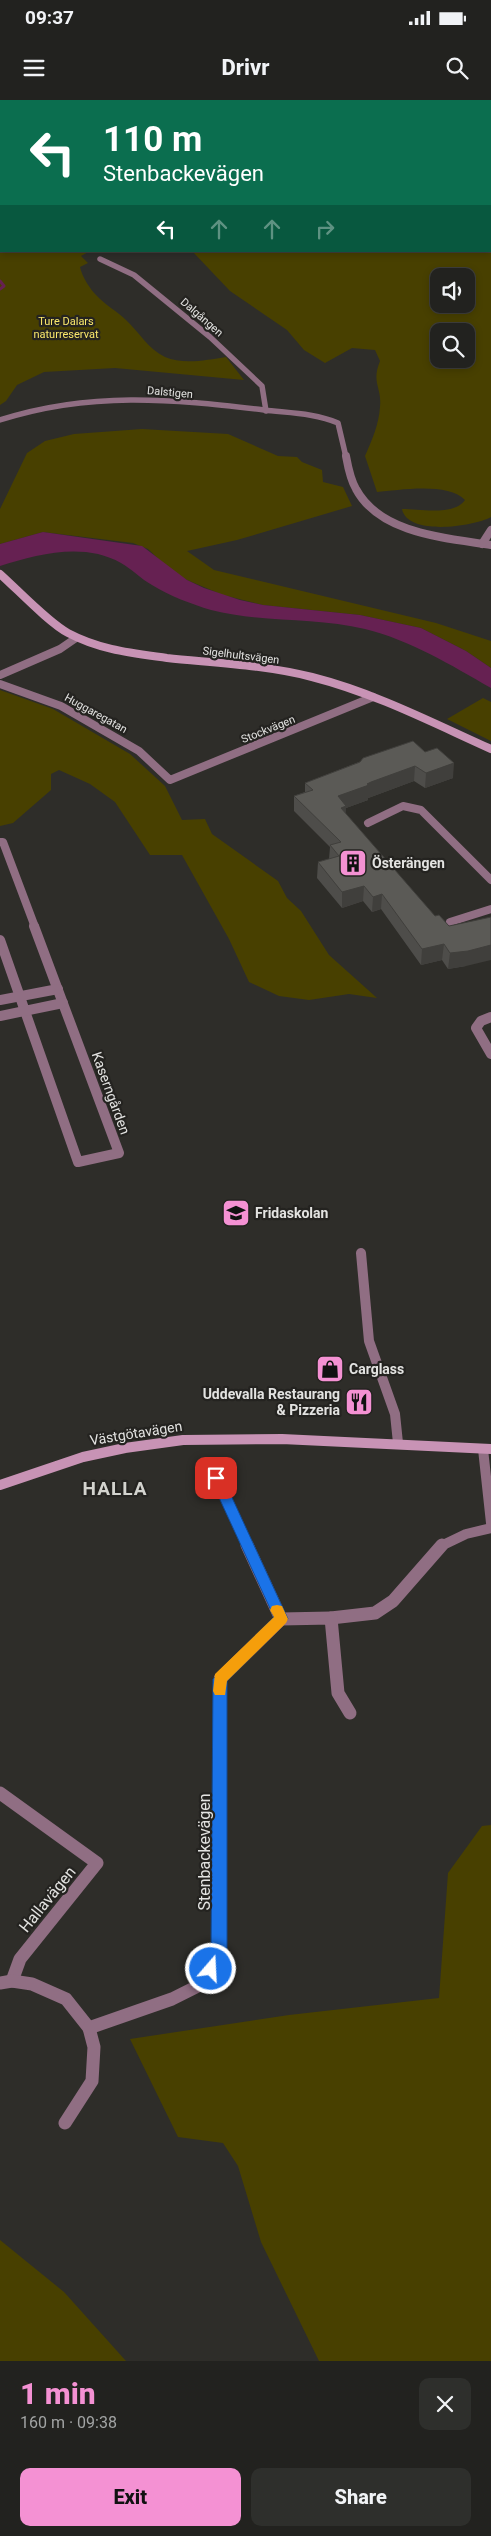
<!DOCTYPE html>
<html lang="en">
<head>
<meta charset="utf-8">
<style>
	:root { --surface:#22221f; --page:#2e2f2c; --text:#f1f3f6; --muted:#a2a4a4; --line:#3f3f3d; --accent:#f491d3 }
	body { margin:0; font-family:Roboto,sans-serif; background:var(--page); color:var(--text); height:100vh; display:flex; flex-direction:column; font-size:19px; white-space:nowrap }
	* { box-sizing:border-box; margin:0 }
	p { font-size:16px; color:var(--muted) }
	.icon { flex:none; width:28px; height:28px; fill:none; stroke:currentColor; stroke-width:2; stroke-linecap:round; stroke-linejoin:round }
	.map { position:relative; height:2261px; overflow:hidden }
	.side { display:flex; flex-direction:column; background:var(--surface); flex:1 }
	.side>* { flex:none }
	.guide { position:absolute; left:0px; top:0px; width:491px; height:152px; box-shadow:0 2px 8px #0003,0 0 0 1px var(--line); background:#0b6e4f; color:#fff; overflow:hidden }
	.controls { position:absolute; left:430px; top:168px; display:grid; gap:10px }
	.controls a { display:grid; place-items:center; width:45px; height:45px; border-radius:10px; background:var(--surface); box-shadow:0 2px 8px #0003,0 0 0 1px var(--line); font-size:25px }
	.pin { position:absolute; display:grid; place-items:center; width:42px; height:42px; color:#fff; margin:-21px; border-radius:10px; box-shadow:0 2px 8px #0006 }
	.me { position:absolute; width:55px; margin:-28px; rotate:19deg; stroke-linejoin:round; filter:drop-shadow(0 0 4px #0008) }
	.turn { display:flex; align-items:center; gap:18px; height:105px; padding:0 20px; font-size:22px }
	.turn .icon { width:65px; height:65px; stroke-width:2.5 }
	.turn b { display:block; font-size:35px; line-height:42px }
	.lanes { display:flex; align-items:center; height:48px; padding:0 20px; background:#0003; justify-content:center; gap:25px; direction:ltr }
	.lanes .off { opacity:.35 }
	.round { display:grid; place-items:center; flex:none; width:52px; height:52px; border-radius:10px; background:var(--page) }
	.headline { display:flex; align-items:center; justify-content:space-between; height:85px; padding:0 20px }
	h1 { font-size:30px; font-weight:800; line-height:38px; color:var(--accent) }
	.primary-button { display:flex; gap:10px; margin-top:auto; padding:10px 20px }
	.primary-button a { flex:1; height:58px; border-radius:10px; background:var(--accent); color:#111; font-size:20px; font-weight:800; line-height:58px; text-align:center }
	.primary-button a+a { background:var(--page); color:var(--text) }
	.status { display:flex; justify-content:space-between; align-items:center; height:35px; padding:0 25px; background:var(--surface); direction:ltr }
	.status svg { height:14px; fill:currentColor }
	header { display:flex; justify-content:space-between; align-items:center; height:65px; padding:0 20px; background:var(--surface); font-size:22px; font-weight:800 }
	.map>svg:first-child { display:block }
	.green { fill:#484000; fill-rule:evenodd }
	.water { fill:#662152 }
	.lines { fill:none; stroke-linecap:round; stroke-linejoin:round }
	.stream { stroke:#662152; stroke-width:3 }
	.street-far3 { stroke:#906e83; stroke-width:5.5 }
	.street-far2 { stroke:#906e83; stroke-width:8 }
	.street-far1 { stroke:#906e83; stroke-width:10 }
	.street { stroke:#906e83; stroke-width:13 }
	.secondary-far1 { stroke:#c893b5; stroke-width:8 }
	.secondary { stroke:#c893b5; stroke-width:10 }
	.wall { fill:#4e4d4a }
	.shaded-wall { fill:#403f3c }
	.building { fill:#5b5a56; stroke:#403f3c }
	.route { fill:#1a73e8; stroke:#114b97 }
	.slow { fill:#f59e0b }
	.labels { text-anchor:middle; stroke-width:4.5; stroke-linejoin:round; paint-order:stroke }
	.far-street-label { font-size:11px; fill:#e3e3e1; stroke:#242320 }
	.far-park-label { font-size:11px; fill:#f9e76b; stroke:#242320 }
	.poi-label { font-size:14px; font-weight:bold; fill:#e3e3e1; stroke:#242320; text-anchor:start }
	.street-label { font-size:14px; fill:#e3e3e1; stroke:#242320 }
	.near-street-label { font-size:16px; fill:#e3e3e1; stroke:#242320 }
	.district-label { font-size:19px; font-weight:bold; letter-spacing:1px; fill:#d3d3ce; stroke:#242320 }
</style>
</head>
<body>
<div class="status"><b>09:37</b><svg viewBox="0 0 49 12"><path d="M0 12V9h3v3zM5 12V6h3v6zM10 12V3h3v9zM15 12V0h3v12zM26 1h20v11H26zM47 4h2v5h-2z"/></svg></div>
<header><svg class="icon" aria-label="menu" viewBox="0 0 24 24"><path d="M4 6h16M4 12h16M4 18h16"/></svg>Drivr<svg class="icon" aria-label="search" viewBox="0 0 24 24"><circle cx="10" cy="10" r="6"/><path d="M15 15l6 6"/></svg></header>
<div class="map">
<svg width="491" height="2261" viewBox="0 0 491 2261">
	<rect width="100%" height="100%" fill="#2e2d29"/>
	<g class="green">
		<path d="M101 0H491V417C473 427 407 436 402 409 420 409 454 416 465 400 449 382 399 390 377 392L365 356C372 340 379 324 380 307 382 287 371 283 380 261L375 250 352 248 325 263 304 250 287 230 230 191 192 151H490V1ZM439 176H466V204H439ZM439 231H466V259H439Z"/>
		<path d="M0 32 1 151H90L81 156 88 163 80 167C82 177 91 190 96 195 105 205 117 211 126 220 139 232 148 249 165 257 183 265 207 260 226 257L244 280 115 268 44 272 17 285 6 301 0 305Z"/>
		<path d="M142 329 228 334 278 356 297 357 302 362 322 370 323 382 343 387 352 406 237 440 187 451 214 470 436 523 491 541V568L466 551 421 528 360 515 263 505 223 495 187 480 168 468 148 449 133 443 43 432 0 444V409L27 353 45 341 74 334Z"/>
		<path d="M0 590 53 609 130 654 165 686 182 720 205 719 212 734 278 781 287 798 301 811 329 855 377 898 349 894 309 900 279 896 249 882 229 839 182 755H150L115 702 90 684 59 670 51 674V690L13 723 0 726Z"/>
		<path d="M483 598 491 602V641L447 619Z"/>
		<path d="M491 1725V2261H319L261 2142 238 2066 223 2043 178 2037 130 1939 289 1915 439 1898 448 1773 482 1726Z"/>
		<path d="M0 2140 64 2192 126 2261H0Z"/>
	</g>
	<path class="water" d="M43 432 142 446 187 480 204 488 240 500 263 505 360 515 421 528 466 551 491 568V588C451 565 410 540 365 529 315 517 261 523 211 510 191 504 170 496 152 485 141 479 132 469 121 463 84 442 38 454 0 466V444Z"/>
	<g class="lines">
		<g class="stream">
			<path d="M226 1 231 0"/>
			<path d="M0 181 4 186 0 189"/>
		</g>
		<g class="street-far3">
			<path d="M100 159 134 175 210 237 262 286 266 311"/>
			<path d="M0 320C91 291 170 299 264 310 288 313 315 313 338 323L346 357"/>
		</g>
		<g class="street-far2">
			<path d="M346 356C348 367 350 379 356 389 380 434 446 438 491 445"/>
			<path d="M482 444 491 430"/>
			<path d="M0 575 60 549 76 538"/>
			<path d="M0 584 61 606 139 651 170 680 373 597"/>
			<path d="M368 723 403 706 421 710 491 780"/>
			<path d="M0 742H3L35 827"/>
			<path d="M450 822 491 809"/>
		</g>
		<g class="street-far1">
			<path d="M0 840 78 1062 119 1053 34 826"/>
			<path d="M0 900 58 889"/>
			<path d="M0 916 63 903"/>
			<path d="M491 917 481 921 476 928 491 954"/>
			<path d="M361 1153 369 1241 395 1314 398 1343"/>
			<path d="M483 1349 491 1423"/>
			<path d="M216 1378 247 1446"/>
			<path d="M441 1446 466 1434 491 1428"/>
		</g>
		<g class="street">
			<path d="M331 1518 375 1513 393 1501 442 1445"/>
			<path d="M281 1519 331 1518 338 1593 350 1613"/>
			<path d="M0 1693 97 1763 20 1859 12 1881"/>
			<path d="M0 1883 12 1881 32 1884 66 1899 89 1928 94 1947 92 1981 65 2023"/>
			<path d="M89 1928 172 1899 204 1883 219 1855 220 1579 281 1519 247 1445"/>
		</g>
		<path class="secondary-far1" d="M0 474C18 490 49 523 68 533 100 550 132 553 167 558 215 563 265 565 312 577 375 593 433 623 491 649"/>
		<path class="secondary" d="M0 1385 83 1357 125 1348 183 1340 282 1339 491 1349"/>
	</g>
	<path class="wall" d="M413 641 453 678 425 688 414 681 371 697 368 698V700L346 708 345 713 466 866 448 869 442 860 421 865 381 809 372 812 363 801 342 808 317 778 318 762 329 759 330 747 294 711V696L305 692V683Z"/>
	<g class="shaded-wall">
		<path d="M454 663 453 678 425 688 426 673Z"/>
		<path d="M415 666 414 681 371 697 368 698V700L346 708 345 721 338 696 371 682Z"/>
		<path d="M364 786 363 801 342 808V792Z"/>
		<path d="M382 794 381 809 372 812 373 797Z"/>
		<path d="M444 844 442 860 421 865 422 849Z"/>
		<path d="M491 845V860L466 866 448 869 450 853Z"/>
	</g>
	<path class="building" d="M413 641 425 652 437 648 454 663 426 673 415 666 371 682 367 684 369 685 338 696 346 706 341 708 435 816 439 815 449 826 491 817V845L468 851 450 853 444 844 422 849 382 794 373 797 364 786 342 792 318 762 339 756 330 745 341 742 294 696 313 690 305 683 360 662 363 658Z"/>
	<path class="route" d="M216 1373 223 1378 288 1519 227 1581V1855L217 1874 211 1876 206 1874 204 1869 211 1854 213 1579 274 1517 210 1378Z"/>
	<path class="slow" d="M277 1505 282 1506 288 1519 286 1523 227 1581 225 1595H215L213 1591 215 1574 274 1517 270 1510 272 1506Z"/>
	<defs>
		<g id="building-square" transform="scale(1.4375)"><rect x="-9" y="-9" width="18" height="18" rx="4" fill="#f491d3" stroke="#242320"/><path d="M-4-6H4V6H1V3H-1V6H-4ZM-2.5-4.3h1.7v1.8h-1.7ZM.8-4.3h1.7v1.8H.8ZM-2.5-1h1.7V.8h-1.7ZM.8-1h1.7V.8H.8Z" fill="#111"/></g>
		<g id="school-square" transform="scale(1.4375)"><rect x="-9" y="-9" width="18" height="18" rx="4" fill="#f491d3" stroke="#242320"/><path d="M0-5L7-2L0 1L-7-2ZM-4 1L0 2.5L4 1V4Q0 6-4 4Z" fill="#111"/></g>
		<g id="shop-square" transform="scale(1.4375)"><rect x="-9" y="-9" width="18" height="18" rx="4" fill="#f491d3" stroke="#242320"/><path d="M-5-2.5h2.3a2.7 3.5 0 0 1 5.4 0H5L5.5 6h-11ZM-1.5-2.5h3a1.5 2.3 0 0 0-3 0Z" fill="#111"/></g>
		<g id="restaurant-square" transform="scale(1.4375)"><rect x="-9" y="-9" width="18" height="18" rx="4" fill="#f491d3" stroke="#242320"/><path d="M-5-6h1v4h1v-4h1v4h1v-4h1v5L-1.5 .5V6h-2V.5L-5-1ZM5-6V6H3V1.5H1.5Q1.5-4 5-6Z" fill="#111"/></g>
	</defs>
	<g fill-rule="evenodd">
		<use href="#building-square" x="353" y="763"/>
		<use href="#school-square" x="236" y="1113"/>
		<use href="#shop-square" x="330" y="1269"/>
		<use href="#restaurant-square" x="359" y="1302"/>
	</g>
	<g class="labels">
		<g class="far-street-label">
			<text transform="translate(202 217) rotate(41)" y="4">Dalgången</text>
			<text transform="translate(170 292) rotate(5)" y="4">Dalstigen</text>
			<text transform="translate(241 555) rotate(7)" y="4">Sigelhultsvägen</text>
			<text transform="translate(96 613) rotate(29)" y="4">Huggaregatan</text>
			<text transform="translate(268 629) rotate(-22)" y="4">Stockvägen</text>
		</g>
		<g class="far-park-label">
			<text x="66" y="225">Ture Dalars<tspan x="66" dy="13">naturreservat</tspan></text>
		</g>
		<g class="poi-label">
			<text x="372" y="768">Österängen</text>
			<text x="255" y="1118">Fridaskolan</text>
			<text x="349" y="1274">Carglass</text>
			<text x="340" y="1299" text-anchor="end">Uddevalla Restaurang<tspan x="340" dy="16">&amp; Pizzeria</tspan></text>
		</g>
		<g class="street-label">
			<text transform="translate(111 993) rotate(70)" y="5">Kaserngården</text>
			<text transform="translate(136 1333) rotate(-9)" y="5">Västgötavägen</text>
		</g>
		<g class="near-street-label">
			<text transform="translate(204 1752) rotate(-90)" y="6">Stenbackevägen</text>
			<text transform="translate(47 1799) rotate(-51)" y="6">Hallavägen</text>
		</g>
		<g class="district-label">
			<text x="115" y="1395">HALLA</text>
		</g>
	</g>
</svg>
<div class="controls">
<a><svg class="icon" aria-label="sound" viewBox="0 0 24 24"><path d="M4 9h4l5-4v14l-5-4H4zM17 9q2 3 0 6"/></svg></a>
<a><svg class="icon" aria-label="search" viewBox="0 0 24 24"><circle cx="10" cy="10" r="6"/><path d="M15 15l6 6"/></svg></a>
</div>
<div class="pin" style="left:216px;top:1378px;background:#d93025"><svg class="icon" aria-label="arrive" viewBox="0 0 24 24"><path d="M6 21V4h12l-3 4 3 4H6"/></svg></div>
<svg class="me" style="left:211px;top:1869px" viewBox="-20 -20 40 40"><circle r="17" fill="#1a73e8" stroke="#fff" stroke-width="3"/><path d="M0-11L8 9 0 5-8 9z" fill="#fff"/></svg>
<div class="guide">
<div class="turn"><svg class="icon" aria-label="left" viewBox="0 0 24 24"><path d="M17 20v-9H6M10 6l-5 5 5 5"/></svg><div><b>110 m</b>Stenbackevägen</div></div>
<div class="lanes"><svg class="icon" aria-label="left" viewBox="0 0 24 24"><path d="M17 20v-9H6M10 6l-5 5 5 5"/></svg><svg class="icon off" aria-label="ahead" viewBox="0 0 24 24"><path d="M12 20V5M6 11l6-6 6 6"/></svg><svg class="icon off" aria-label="ahead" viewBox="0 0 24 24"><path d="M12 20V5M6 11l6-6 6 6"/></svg><svg class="icon off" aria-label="right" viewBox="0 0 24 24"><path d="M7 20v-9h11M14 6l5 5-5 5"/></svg></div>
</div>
</div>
<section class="side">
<div class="headline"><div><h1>1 min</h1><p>160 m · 09:38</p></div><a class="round"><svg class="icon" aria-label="close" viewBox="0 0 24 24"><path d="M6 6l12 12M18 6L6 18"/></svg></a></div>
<div class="primary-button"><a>Exit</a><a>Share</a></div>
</section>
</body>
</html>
